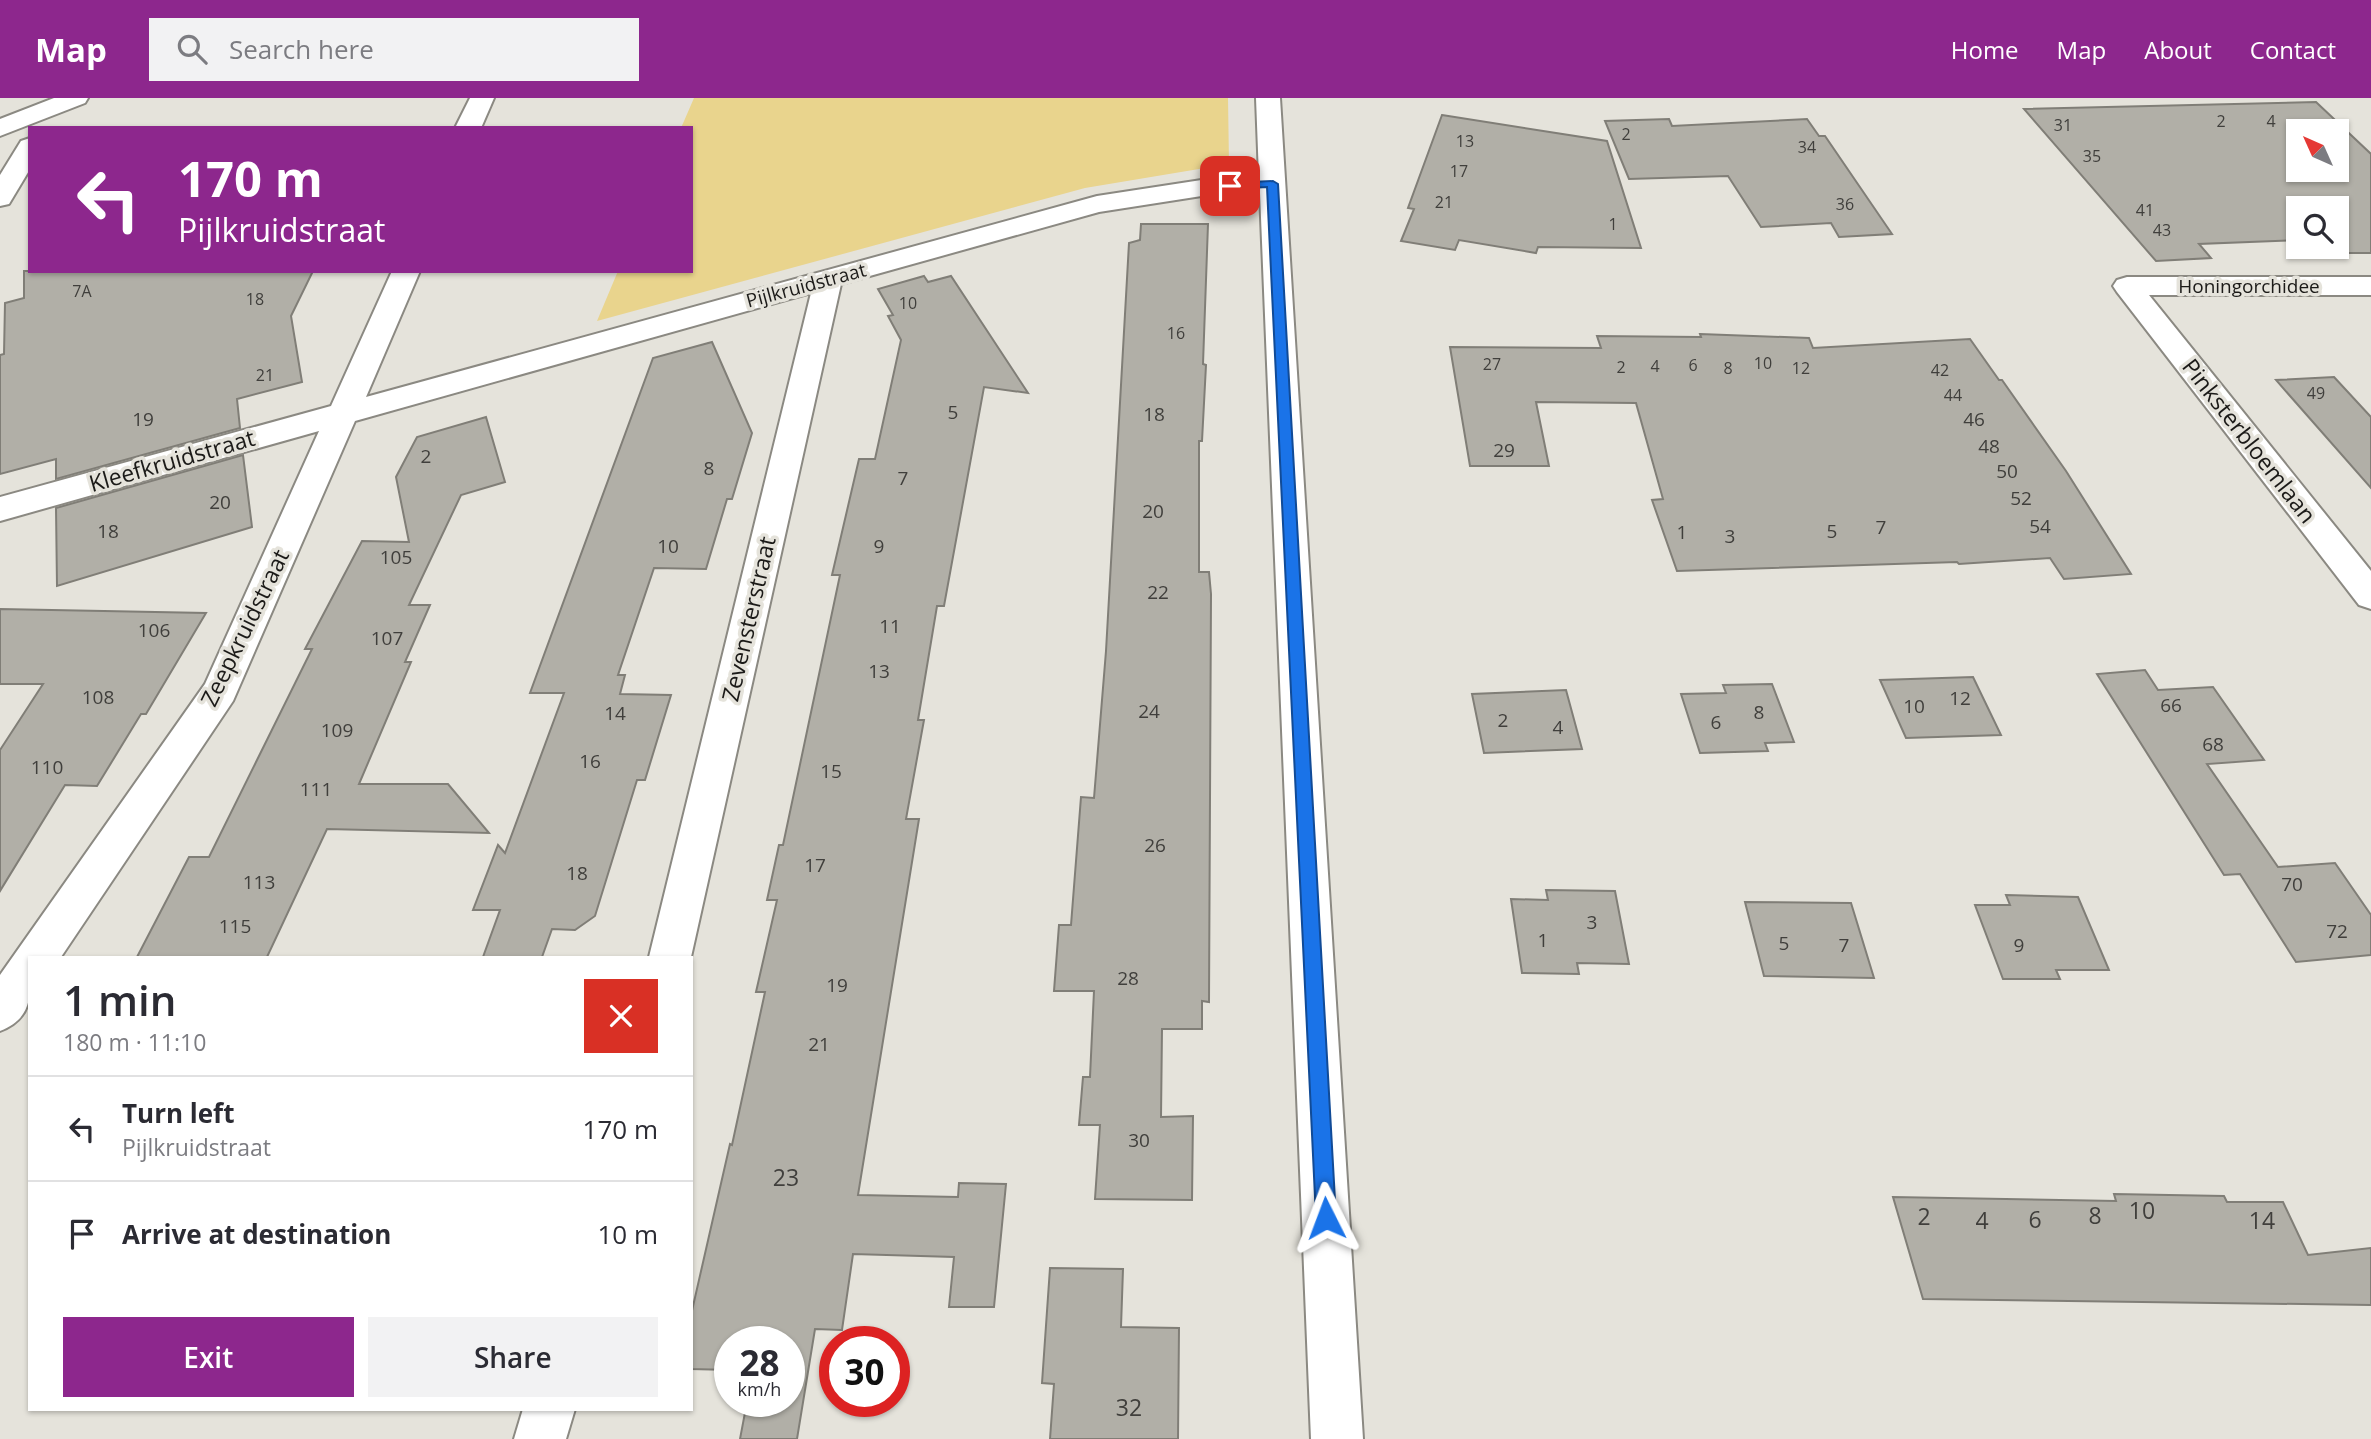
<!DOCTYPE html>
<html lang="en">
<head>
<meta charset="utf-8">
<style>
	:root { --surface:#fff; --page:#f2f2f3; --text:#2b2b33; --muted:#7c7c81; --line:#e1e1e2; --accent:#8d278d }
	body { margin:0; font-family:"Open Sans",sans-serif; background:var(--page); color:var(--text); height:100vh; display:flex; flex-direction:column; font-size:26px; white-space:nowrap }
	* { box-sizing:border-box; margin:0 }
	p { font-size:23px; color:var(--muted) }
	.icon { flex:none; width:38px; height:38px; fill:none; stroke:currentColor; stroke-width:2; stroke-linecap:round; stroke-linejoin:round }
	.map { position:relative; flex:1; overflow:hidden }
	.side { position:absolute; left:28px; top:858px; width:665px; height:455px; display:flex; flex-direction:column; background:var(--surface); border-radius:0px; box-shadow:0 2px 5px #0004 }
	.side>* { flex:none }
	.top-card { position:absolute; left:28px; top:28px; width:665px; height:147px; border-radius:0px; box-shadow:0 2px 5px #0004; background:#8d278d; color:#fff; overflow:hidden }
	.needle { width:46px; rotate:315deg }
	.buttons { position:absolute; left:2286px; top:21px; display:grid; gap:14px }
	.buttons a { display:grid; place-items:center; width:63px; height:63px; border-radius:0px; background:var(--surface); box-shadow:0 2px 5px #0004; font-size:35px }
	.speed { position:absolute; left:714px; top:1228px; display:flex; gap:14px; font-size:35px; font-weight:700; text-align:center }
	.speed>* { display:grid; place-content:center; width:91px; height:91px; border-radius:50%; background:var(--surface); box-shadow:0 2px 5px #0004; line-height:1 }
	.speed small { font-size:18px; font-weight:400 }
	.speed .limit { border:10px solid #d22; background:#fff; color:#111 }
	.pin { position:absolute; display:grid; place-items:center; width:60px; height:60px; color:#fff; margin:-30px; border-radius:14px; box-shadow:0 4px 10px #0006 }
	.me { position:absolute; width:77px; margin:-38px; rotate:357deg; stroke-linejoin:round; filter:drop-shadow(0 0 5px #0008) }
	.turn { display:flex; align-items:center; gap:24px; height:147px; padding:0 35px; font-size:32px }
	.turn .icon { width:91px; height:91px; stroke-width:2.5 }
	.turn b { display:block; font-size:49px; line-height:60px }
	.round { display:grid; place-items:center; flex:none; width:74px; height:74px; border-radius:0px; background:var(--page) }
	.head { display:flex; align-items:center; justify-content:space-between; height:119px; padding:0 35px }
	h1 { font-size:42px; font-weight:600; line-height:52px }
	.action { display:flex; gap:14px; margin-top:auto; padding:14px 35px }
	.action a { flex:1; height:80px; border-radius:0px; background:var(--accent); color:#fff; font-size:28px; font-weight:600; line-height:80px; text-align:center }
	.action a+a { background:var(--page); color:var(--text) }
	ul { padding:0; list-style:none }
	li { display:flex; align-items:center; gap:21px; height:105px; padding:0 35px; border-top:2px solid var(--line) }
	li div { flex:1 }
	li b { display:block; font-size:26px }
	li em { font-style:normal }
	header { display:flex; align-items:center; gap:42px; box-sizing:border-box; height:98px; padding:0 35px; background:var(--accent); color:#fff }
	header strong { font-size:33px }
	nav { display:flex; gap:38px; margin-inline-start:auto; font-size:24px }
	.search { width:490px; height:63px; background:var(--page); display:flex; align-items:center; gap:18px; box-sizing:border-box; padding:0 24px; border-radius:0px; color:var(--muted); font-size:26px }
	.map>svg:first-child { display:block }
	.green { fill:#e9d48d }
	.building { fill:#b1afa7; stroke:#807e77; stroke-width:2; fill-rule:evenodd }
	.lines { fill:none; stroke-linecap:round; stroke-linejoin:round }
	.minor-casing { stroke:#8b8982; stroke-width:4 }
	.minor { fill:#fff; fill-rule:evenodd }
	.route { fill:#1a73e8; stroke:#114b97; stroke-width:2 }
	.labels { text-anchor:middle; stroke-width:7; stroke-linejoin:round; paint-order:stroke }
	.far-number-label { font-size:16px; fill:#403f3c }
	.far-street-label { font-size:19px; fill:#1b1a18; stroke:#e5e3db }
	.number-label { font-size:19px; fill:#403f3c }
	.street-label { font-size:23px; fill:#1b1a18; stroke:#e5e3db }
	.near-number-label { font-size:23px; fill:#403f3c }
</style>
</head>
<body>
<header>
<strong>Map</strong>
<div class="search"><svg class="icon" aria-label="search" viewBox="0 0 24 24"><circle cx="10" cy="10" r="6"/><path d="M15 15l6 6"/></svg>Search here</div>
<nav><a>Home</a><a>Map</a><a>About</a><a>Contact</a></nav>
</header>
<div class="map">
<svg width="2371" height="1341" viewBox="0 0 2371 1341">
	<rect width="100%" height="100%" fill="#e5e3db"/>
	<path class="green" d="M694 0H1228L1229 66 1085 90 597 223 618 173H691V30H681Z"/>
	<g class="building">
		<path d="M2316 4 2371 56V155H2329L2324 149H2336V110H2298V142L2199 146 2211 160 2156 163 2024 11ZM2298 33H2336V72H2298Z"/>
		<path d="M1442 17 1607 43 1641 150 1538 149 1536 155 1459 142 1455 152 1401 143 1414 111 1408 110Z"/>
		<path d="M1669 21 1672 28 1807 21 1819 38H1825L1892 136 1839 139 1831 125 1761 129 1728 78 1629 81 1605 23Z"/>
		<path d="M1141 126H1208L1203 266 1206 267 1202 343H1199V474H1209L1211 496 1209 904 1202 903V931H1162L1161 1019 1193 1018 1192 1102 1095 1101 1100 1027H1079L1083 979H1090L1094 893H1054L1059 827H1071L1081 699 1094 700 1106 553 1129 145 1140 142Z"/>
		<path d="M24 173H313L291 218 302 284 237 301 240 330 56 381V361L0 376V257L4 256 5 205 24 200Z"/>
		<path d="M924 178 928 184 951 178 1028 295 984 289 944 508H937L918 622H924L906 721H919L858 1097 958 1099 959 1085 1006 1086 994 1209H949L954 1159 853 1156 842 1232 815 1231 797 1341H740L747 1304H789V1244H730V1272L691 1271V1217L730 1046 732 1047 765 894H756L777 802H767L779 747H783L840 477H832L859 361H875L901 242 888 218 893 217 878 191Z"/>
		<path d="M1700 236 1809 240 1813 250 1970 241 1999 282H2002L2066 373 2131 476 2064 481 2050 460 1959 466 1957 464 1677 473 1652 402 1663 401 1636 305 1536 304 1549 368H1470L1450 249 1601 250 1597 238 1701 239Z"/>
		<path d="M712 244 752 335 732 401H727L706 471 654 470 618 577H625L620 596 671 597 645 682H637L595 818 575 832 552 831 542 859H483L500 812H473L498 747 505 755 564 595H530L653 260Z"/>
		<path d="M2334 279 2371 319V390L2276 282Z"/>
		<path d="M486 319 505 384 461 397 409 507H430L405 564H411L359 686H448L489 735 327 731 267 859H137L189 759H209L312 551H305L362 443 409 444 396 379 417 339Z"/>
		<path d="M243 357 252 429 57 488 56 410Z"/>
		<path d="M0 511 206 515 146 616H141L97 688 65 687 0 793V652L43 586H0Z"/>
		<path d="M2145 572 2158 592 2213 589 2264 662 2207 666 2278 769 2335 765 2371 817V857L2296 864 2240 776 2224 777 2097 576Z"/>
		<path d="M1973 579 2001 637 1906 640 1880 582Z"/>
		<path d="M1772 586 1794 644 1765 645 1768 653 1700 655 1681 596 1726 595 1723 587Z"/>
		<path d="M1566 592 1582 651 1484 655 1472 596Z"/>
		<path d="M1546 792 1615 793 1629 866 1577 865 1579 876 1522 875 1511 801 1548 802Z"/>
		<path d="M2006 797 2078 799 2109 872H2056L2060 881H2003L1975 807H2010Z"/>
		<path d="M1745 804 1851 805 1874 880 1764 878Z"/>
		<path d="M2114 1096 2224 1098 2227 1104H2283L2308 1157 2371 1150V1207L1923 1201 1893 1099 2116 1103Z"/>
		<path d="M1050 1170 1123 1171 1121 1229 1179 1230 1178 1341H1050L1054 1286 1042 1285Z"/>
	</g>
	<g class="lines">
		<g class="minor-casing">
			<g id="minor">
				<path d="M54 0H88L85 5 0 38V21Z"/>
				<path d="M470 0H494L481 30H455Z"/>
				<path d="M1256 0H1280L1363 1341H1311L1260 95 1208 97 1099 114 841 186 691 859H649L811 195 355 323 233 603 61 859H30C30 892 36 919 0 933V877L205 586 319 333 0 423V399L331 308 392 173H420L366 299 1097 98 1208 81 1259 79Z"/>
				<path d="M30 40V71L9 106 0 108V77L21 43Z"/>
				<path d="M2127 179H2371V197H2149L2371 473V511L2359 507 2117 194 2113 188 2117 182Z"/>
				<path d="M523 1311H575L566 1341H514Z"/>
			</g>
		</g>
		<use href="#minor" class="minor"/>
	</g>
	<path class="route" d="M1273 83 1278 86 1336 1120 1333 1127 1326 1130 1319 1127 1316 1120 1267 89 1230 91 1224 88 1230 85Z"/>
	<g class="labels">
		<g class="far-number-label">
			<text x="2221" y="29">2</text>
			<text x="2271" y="29">4</text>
			<text x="2063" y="33">31</text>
			<text x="1626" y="42">2</text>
			<text x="1465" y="49">13</text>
			<text x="1807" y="55">34</text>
			<text x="2092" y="64">35</text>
			<text x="1459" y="79">17</text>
			<text x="1444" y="110">21</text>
			<text x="1845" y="112">36</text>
			<text x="2145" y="118">41</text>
			<text x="1613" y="132">1</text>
			<text x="2162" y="138">43</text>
			<text x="82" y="199">7A</text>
			<text x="255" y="207">18</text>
			<text x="908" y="211">10</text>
			<text x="1176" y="241">16</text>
			<text x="1763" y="271">10</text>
			<text x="1492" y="272">27</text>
			<text x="1693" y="273">6</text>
			<text x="1655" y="274">4</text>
			<text x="1621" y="275">2</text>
			<text x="1728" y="276">8</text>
			<text x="1801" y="276">12</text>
			<text x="1940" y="278">42</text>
			<text x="265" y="283">21</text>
			<text x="2316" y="301">49</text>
			<text x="1953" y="303">44</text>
		</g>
		<g class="far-street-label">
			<text transform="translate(806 187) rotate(-15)" y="7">Pijlkruidstraat</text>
			<text x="2249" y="195">Honingorchidee</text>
		</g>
		<g class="number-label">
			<text x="953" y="321">5</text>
			<text x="1154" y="323">18</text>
			<text x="143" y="328">19</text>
			<text x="1974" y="328">46</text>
			<text x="1989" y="355">48</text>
			<text x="1504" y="359">29</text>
			<text x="426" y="365">2</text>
			<text x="709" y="377">8</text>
			<text x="2007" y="380">50</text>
			<text x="903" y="387">7</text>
			<text x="2021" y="407">52</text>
			<text x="220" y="411">20</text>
			<text x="1153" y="420">20</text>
			<text x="2040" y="435">54</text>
			<text x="1881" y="436">7</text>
			<text x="108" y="440">18</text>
			<text x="1832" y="440">5</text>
			<text x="1682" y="441">1</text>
			<text x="1730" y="445">3</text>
			<text x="668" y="455">10</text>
			<text x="879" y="455">9</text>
			<text x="396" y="466">105</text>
			<text x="1158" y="501">22</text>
			<text x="890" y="535">11</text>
			<text x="154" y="539">106</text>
			<text x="387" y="547">107</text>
			<text x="879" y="580">13</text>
			<text x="98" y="606">108</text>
			<text x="1960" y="607">12</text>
			<text x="2171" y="614">66</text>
			<text x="1914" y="615">10</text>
			<text x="1149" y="620">24</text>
			<text x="1759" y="621">8</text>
			<text x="615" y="622">14</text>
			<text x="1503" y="629">2</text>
			<text x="1716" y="631">6</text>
			<text x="1558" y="636">4</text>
			<text x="337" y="639">109</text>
			<text x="2213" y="653">68</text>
			<text x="590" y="670">16</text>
			<text x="47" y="676">110</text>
			<text x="831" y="680">15</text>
			<text x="316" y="698">111</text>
			<text x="1155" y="754">26</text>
			<text x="815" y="774">17</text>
			<text x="577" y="782">18</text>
			<text x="259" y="791">113</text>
			<text x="2292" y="793">70</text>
			<text x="1592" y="831">3</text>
			<text x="235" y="835">115</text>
			<text x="2337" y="840">72</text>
			<text x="1543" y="849">1</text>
			<text x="1784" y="852">5</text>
			<text x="1844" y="854">7</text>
			<text x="2019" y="854">9</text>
			<text x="1128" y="887">28</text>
			<text x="837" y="894">19</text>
			<text x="819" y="953">21</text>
			<text x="1139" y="1049">30</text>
		</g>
		<g class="street-label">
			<text transform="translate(2249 343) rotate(52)" y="8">Pinksterbloemlaan</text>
			<text transform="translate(172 363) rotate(-16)" y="8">Kleefkruidstraat</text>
			<text transform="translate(749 521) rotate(-77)" y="8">Zevensterstraat</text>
			<text transform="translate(245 530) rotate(-64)" y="8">Zeepkruidstraat</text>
		</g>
		<g class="near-number-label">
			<text x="786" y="1088">23</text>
			<text x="2142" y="1121">10</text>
			<text x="2095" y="1126">8</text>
			<text x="1924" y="1127">2</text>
			<text x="2035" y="1130">6</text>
			<text x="1982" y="1131">4</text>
			<text x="2262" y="1131">14</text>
			<text x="1129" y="1318">32</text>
		</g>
	</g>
</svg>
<div class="buttons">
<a><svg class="needle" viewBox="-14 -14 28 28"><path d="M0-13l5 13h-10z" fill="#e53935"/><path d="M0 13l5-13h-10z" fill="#7c7c81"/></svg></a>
<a><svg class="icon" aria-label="search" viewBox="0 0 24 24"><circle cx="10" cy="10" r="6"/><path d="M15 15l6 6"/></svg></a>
</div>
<div class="speed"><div>28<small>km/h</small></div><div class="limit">30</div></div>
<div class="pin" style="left:1230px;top:88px;background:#d93025"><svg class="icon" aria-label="arrive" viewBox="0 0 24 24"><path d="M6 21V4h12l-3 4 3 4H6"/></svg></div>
<svg class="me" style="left:1326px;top:1120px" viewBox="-20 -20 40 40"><path d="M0-17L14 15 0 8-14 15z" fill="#1a73e8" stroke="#fff" stroke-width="4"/></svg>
<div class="top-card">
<div class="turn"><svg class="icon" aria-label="left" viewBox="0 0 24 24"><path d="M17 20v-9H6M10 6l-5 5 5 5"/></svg><div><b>170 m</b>Pijlkruidstraat</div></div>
</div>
<section class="side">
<div class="head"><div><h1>1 min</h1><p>180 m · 11:10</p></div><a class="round" style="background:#d93025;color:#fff"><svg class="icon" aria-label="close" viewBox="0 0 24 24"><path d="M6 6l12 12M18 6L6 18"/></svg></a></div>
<ul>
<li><svg class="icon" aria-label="left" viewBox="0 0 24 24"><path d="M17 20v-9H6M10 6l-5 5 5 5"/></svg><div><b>Turn left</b><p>Pijlkruidstraat</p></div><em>170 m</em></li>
<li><svg class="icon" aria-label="arrive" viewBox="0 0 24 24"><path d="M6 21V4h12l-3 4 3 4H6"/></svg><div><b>Arrive at destination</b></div><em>10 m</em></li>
</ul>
<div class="action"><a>Exit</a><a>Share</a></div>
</section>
</div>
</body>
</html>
